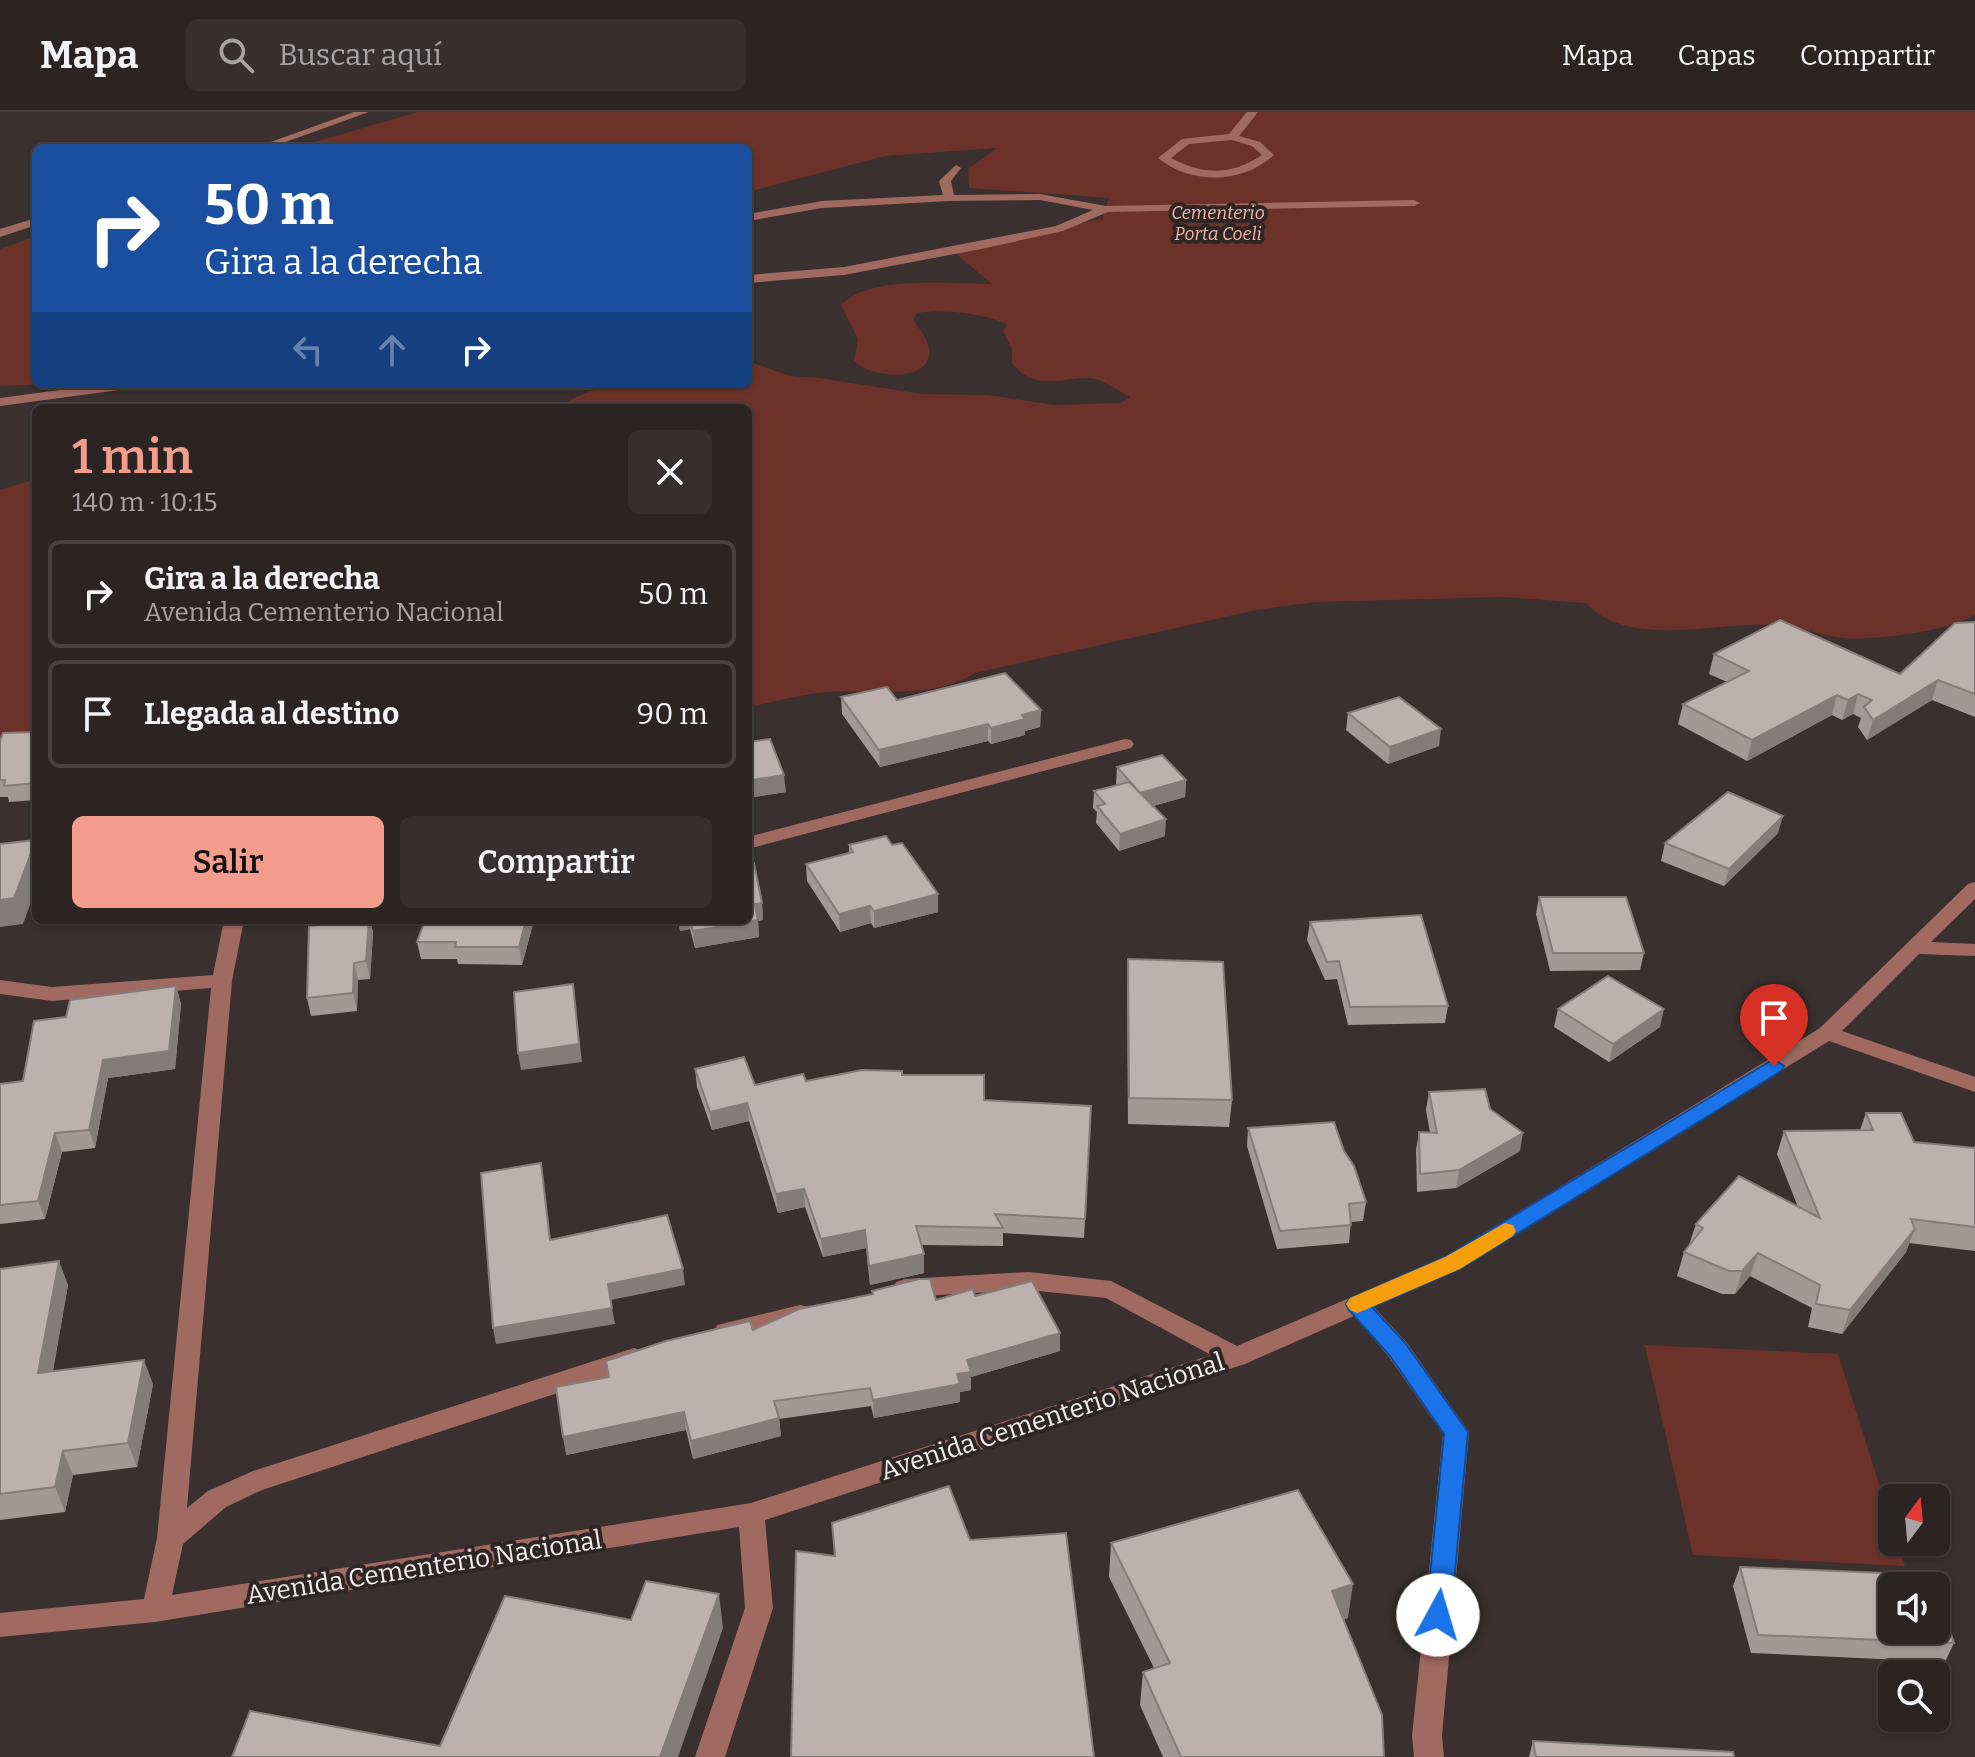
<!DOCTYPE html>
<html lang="es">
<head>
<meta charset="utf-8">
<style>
	:root { --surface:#2b2423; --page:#373030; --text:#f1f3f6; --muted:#a6a4a6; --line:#474141; --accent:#f59d8d }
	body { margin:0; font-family:Bitter,serif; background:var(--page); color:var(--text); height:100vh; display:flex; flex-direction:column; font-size:30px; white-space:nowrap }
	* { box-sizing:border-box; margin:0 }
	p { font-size:26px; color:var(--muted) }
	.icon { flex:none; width:44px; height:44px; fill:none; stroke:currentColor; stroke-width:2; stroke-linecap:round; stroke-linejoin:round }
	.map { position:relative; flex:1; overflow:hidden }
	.details { position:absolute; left:32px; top:292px; width:720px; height:520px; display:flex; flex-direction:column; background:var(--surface); border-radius:12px; box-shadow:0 2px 6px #0004,0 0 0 2px var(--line) }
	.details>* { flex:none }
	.top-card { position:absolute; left:32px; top:32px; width:720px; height:244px; border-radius:12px; box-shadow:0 2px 6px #0004,0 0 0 2px var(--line); background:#1a4fa0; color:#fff; overflow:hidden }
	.needle { width:52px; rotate:16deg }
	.controls { position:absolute; left:1878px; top:1372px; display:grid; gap:16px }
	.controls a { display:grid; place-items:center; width:72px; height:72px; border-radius:12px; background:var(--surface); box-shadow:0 2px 6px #0004,0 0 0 2px var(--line); font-size:40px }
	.pin { position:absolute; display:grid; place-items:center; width:68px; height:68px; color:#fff; margin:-82px -34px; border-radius:50% 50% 50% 0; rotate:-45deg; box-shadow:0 0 8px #0007 }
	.pin .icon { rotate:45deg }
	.me { position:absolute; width:88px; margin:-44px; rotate:6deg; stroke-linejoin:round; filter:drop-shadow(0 0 6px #0008) }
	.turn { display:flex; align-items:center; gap:28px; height:168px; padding:0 40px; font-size:36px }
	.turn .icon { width:104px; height:104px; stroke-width:2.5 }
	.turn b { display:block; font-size:56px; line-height:68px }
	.lanes { display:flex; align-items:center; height:76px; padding:0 40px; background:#0003; justify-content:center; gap:40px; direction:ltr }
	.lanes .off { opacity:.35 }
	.round { display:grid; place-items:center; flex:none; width:84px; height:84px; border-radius:12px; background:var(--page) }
	.summary { display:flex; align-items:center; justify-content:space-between; height:136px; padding:0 40px }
	h1 { font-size:48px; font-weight:600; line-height:60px; color:var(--accent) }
	.cta { display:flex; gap:16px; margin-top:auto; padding:16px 40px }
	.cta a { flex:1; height:92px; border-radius:12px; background:var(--accent); color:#111; font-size:32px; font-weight:600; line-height:92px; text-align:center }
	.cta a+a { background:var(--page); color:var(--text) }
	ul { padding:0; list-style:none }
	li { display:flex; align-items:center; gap:24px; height:108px; margin:0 16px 12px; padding:0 24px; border:4px solid var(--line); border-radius:12px }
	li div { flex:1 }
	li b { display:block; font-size:30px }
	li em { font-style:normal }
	header { display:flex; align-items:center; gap:48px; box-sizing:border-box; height:112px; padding:0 40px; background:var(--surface); border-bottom:2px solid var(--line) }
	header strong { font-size:38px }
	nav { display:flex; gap:44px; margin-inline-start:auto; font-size:28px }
	.search { width:560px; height:72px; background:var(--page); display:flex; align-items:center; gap:20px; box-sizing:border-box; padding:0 28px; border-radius:12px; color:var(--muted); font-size:30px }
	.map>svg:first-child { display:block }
	.green { fill:#6c3229 }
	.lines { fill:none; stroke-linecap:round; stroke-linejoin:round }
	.minor { fill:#a06a60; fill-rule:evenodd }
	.wall { fill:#a29896 }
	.shaded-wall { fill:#847c7a }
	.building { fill:#bcb1af; stroke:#847c7a; stroke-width:2 }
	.route { fill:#1a73e8; stroke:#114b97; stroke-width:2 }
	.slow { fill:#f59e0b }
	.labels { text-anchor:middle; stroke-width:8; stroke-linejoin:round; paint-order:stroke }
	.far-park-label { font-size:18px; font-style:italic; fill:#f6b6aa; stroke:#2e2625 }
	.near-street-label { font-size:26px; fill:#f3edec; stroke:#2e2625 }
</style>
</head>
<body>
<header>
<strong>Mapa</strong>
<div class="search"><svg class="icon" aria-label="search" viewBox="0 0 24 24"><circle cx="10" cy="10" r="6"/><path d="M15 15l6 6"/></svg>Buscar aquí</div>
<nav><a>Mapa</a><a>Capas</a><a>Compartir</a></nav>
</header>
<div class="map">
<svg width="1975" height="1645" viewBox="0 0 1975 1645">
	<rect width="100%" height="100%" fill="#39302f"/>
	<g class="green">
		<path d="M418 0H1975V503C1948 519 1874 529 1842 526 1820 524 1798 514 1776 513 1719 509 1629 538 1586 491L1503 485 1315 490 1256 498 975 561C933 588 876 577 828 580 802 582 774 590 748 595V296H558C610 258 687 272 748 272V249L790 264 819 266 922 282 988 283 1054 293 1121 291 1130 285C1120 280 1107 270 1096 267 1069 261 1037 284 1012 251V237L1003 219 1007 212C982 201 944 197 917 201L913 208C920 218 930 228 929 242 927 272 866 265 854 248L858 227 841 193C869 162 954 172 992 172L950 137 1102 107 1109 86 969 76 968 57 997 36 885 44 748 80V36H294Z"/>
		<path d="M36 124V272H45L0 274V137Z"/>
		<path d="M36 367V620L0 629V378Z"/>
		<path d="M1645 1233 1838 1242 1892 1413V1430H1897L1905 1454 1693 1443Z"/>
	</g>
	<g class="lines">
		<g class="minor">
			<path d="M354 0H369L269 36H254Z"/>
			<path d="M1247 0H1258L1239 24 1260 30 1274 43C1243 72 1191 73 1158 46L1182 27 1229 22ZM1232 28 1252 34 1262 43C1230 64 1204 63 1171 46L1189 32Z"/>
			<path d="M956 53 961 56 951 69 954 83 1040 82 1106 94 1414 88 1420 91 1414 94 1108 100 1063 119 981 137 844 163 748 171V163L844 155 1056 114 1093 98 1040 88 949 89 822 96 748 109V102L822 89 943 83 939 69Z"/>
			<path d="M36 106V113L0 125V117Z"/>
			<path d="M104 272H141L134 276 0 294V286Z"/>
			<path d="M1125 627 1131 628 1134 632 1131 636 748 737V725Z"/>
			<path d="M1975 770V787L1931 830 1975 832V844L1919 842 1842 919 1975 965V980L1829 929 1461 1157 1374 1195 1407 1231 1469 1320 1442 1624 1444 1645H1414L1412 1624 1443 1322 1389 1245 1354 1204 1245 1252 765 1408 773 1496 725 1645H695L745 1496 739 1415 155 1510 0 1525V1501L144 1487 157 1426 211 876 52 889 0 882V868L52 875 213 863 224 808H244L232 869 187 1396 208 1379 253 1359 634 1236 643 1239 646 1246 643 1253 262 1378 226 1395 183 1432 172 1483 751 1391 1211 1243 1106 1186 1029 1178 905 1185 896 1182 893 1176 896 1170 905 1167 1029 1160 1111 1169 1237 1234 1445 1145 1820 916 1968 772Z"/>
			<path d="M800 1193 809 1195 812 1202 809 1209 726 1229 717 1227 714 1220 717 1213Z"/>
		</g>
	</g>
	<g class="wall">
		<path d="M1975 510V605L1932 588 1867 628 1858 615 1861 606 1853 602 1842 608 1832 603 1747 649 1678 612 1683 592 1727 570 1709 562 1714 542 1900 562Z"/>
		<path d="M841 585 1041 598 1040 615 1025 619V623L991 632 988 629 880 655 842 602Z"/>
		<path d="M1348 601 1439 634 1388 652 1346 618Z"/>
		<path d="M36 620V688L9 690 8 685H0V629Z"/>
		<path d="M748 630 786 680 754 685 748 676Z"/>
		<path d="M1117 655 1186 668 1185 685 1153 694 1165 724 1119 739 1096 711 1097 700 1093 696 1094 679 1117 673 1116 672Z"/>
		<path d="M1778 721 1724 774 1661 749 1665 731Z"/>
		<path d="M849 733 938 782V800L874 816 871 811 840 820 807 769 806 752 849 741Z"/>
		<path d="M1539 785 1644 841 1640 858 1550 859 1536 802Z"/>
		<path d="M762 791 763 808 758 809 759 825 695 836 690 817 680 819 678 808H748Z"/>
		<path d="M329 808H370L373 821 370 867 358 868 357 899 311 904 307 886 318 813Z"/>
		<path d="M534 808 522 853 458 852 457 847H421L417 830Z"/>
		<path d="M1310 810 1448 894 1445 911 1348 913 1337 867 1325 868 1307 828Z"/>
		<path d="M1128 847 1232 988 1229 1015 1128 1012 1127 873Z"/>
		<path d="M176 874 181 892 175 957 108 966 95 1036 62 1040 45 1107 0 1112V972L23 969 66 905Z"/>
		<path d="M1558 897 1660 915 1609 950 1554 915Z"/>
		<path d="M695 957 755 973 902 963 984 988 1091 994 1084 1126 1003 1121V1134L921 1133 924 1142V1161L870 1173 866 1136 823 1145 805 1095 778 1101 749 1009 712 1018 697 975Z"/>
		<path d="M1429 980 1490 997 1520 1039 1456 1076 1417 1080 1416 1038 1419 1020 1430 1021 1426 998Z"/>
		<path d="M1866 1001 1914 1030 1974 1036 1975 1033V1139L1909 1131 1906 1140 1842 1222 1808 1215 1812 1196 1750 1164 1735 1182H1722L1677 1164 1684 1140 1689 1133 1696 1112 1798 1095 1777 1042 1784 1019 1860 1018Z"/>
		<path d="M1248 1016 1344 1039 1366 1090 1363 1109 1351 1110 1349 1131 1277 1137 1247 1034Z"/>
		<path d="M0 1157 68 1173 53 1259 153 1272 137 1355 73 1363 65 1400 0 1408Z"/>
		<path d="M872 1182 936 1188 975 1184 1060 1221V1239L971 1265V1278L960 1280V1290L874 1306 871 1294 779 1307 781 1324 693 1347 686 1318 566 1343 609 1265 753 1218Z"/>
		<path d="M1111 1431 1348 1506 1344 1507 1384 1645H1163L1140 1593 1143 1560 1154 1556 1109 1465Z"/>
		<path d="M1740 1455 1954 1531 1945 1550 1751 1541 1733 1474Z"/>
		<path d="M1533 1629 1734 1645H1529Z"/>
	</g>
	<g class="shaded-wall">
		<path d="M1938 568 1932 588 1867 628 1873 608Z"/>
		<path d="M1858 582 1853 602 1842 608 1848 588Z"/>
		<path d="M1837 583 1832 603 1747 649 1752 628Z"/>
		<path d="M1041 598 1040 615 1025 619V623L991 632V616L1022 603Z"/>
		<path d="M988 612V629L880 655 879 638Z"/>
		<path d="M1441 617 1439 634 1388 652 1390 635Z"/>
		<path d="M784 663 786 680 754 685 752 668Z"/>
		<path d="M1186 668 1185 685 1139 698 1140 681Z"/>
		<path d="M1783 704 1778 721 1724 774 1729 757Z"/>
		<path d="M1166 707 1165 724 1119 739 1120 722Z"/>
		<path d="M36 729V777L23 812 0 815V788Z"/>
		<path d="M938 782V800L874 816V799Z"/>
		<path d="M762 791 763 808 758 809 759 825 695 836 693 819 755 792Z"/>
		<path d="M870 794 871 811 840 820 839 802Z"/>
		<path d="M369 808H370L373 821 370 867 366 849Z"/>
		<path d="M526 808H534L522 853 519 835Z"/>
		<path d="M679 808H689L690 817 680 819Z"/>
		<path d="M354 851 358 868 357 899 353 881Z"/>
		<path d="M573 872 582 950 521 958 518 941Z"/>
		<path d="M176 874 181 892 175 957 108 966 95 1036 89 1018 103 948Z"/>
		<path d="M1664 897 1660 915 1609 950 1613 932Z"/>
		<path d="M747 991 749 1009 712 1018 710 1000Z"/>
		<path d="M55 1021 62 1040 45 1107 38 1089Z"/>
		<path d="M1523 1021 1520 1039 1456 1076 1459 1058Z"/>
		<path d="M804 1077 805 1095 778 1101 776 1082Z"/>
		<path d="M1915 1117 1906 1140 1842 1222 1850 1198Z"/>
		<path d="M865 1118 866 1136 823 1145 821 1127Z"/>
		<path d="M1758 1141 1750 1164 1735 1182 1742 1159Z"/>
		<path d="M924 1142V1161L870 1173 869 1154Z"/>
		<path d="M59 1149 68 1173 48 1285 38 1261Z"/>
		<path d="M683 1157 685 1173 611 1188 608 1172Z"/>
		<path d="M612 1196 615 1212 496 1232 493 1216Z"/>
		<path d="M1060 1221V1239L971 1265V1278L960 1280V1290L874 1306 873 1288 957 1262 967 1248Z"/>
		<path d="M144 1248 153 1272 137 1355 128 1331Z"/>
		<path d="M684 1300 686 1318 566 1343 563 1325Z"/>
		<path d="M779 1306 781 1324 693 1347 691 1329Z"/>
		<path d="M63 1339 73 1363 65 1400 55 1375Z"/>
		<path d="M1353 1472 1348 1506 1327 1513 1332 1479Z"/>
		<path d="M719 1482 723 1516 678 1645H660Z"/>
	</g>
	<g class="building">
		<path d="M1780 508 1900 562 1955 511 1975 510V582L1938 568 1873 608 1864 595 1872 588 1858 582 1848 588 1837 583 1752 628 1683 592 1749 559 1714 542Z"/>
		<path d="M1005 561 1041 598 1022 603 1025 607 991 616 988 612 879 638 841 585 887 575 897 588Z"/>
		<path d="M1399 585 1441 617 1390 635 1348 601Z"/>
		<path d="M36 620V671L4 674 5 668H0V629L3 621Z"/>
		<path d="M770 627 784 663 752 668 748 662V630Z"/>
		<path d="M1162 643 1186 668 1140 681 1117 655Z"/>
		<path d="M1129 670 1166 707 1120 722 1097 694 1105 692 1094 679Z"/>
		<path d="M1728 680 1783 704 1729 757 1665 731Z"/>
		<path d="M886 724 892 733 902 731 938 782 874 799 870 794 839 802 806 752 853 740 849 733Z"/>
		<path d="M36 728 14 786 0 788V732Z"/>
		<path d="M754 751 762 791 755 792 758 808 693 819 690 808H748V752Z"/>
		<path d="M1539 785H1626L1644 841H1553Z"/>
		<path d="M1421 803 1448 894 1350 895 1339 849 1327 850 1310 810Z"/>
		<path d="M329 808H369L366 849 354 851 353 881 307 886 309 814 319 813 317 809Z"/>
		<path d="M425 808H526L519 835H455L456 830H417Z"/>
		<path d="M1128 847 1223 850 1232 988 1129 986Z"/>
		<path d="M1608 864 1664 897 1613 932 1558 897Z"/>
		<path d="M573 872 579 932 518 941 514 880Z"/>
		<path d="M176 874 169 939 103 948 89 1018 55 1021 38 1089 0 1093V972L23 969 34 909 66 905 70 888Z"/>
		<path d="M744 945 755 973 803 962 806 969 862 958 902 959V963H984V988L1091 994 1085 1107 995 1102 1003 1116 916 1114 924 1142 869 1154 865 1118 821 1127 804 1077 776 1082 747 991 710 1000 695 957Z"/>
		<path d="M1485 977 1490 997 1523 1021 1459 1058 1420 1062 1419 1020 1437 1021 1429 980Z"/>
		<path d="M1866 1001H1901L1914 1030 1975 1036V1115L1911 1107 1915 1117 1850 1198 1816 1192 1820 1173 1758 1141 1742 1159H1729L1684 1140 1703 1116 1696 1112 1739 1064 1820 1106 1784 1019 1873 1018Z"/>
		<path d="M1334 1010 1344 1039 1354 1054 1366 1090 1349 1092 1351 1113 1280 1119 1248 1016Z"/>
		<path d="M541 1051 550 1128 667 1103 683 1157 608 1172 612 1196 493 1216 481 1061Z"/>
		<path d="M59 1149 38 1261 144 1248 128 1331 63 1339 55 1375 0 1382V1157Z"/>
		<path d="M919 1167H930L936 1188 973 1177 975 1184 1032 1169 1060 1221 967 1248 971 1260 957 1262 960 1272 873 1288 870 1276 774 1289 779 1306 691 1329 684 1300 563 1325 556 1275 609 1265 606 1249 666 1229 750 1209 753 1218 799 1197 873 1182 872 1179Z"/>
		<path d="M949 1374 970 1428 1066 1421 1094 1645H791L796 1439 835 1444 832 1411Z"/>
		<path d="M1298 1378 1353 1472 1332 1479 1382 1603 1384 1645H1181L1143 1560 1170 1551 1111 1431Z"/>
		<path d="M1740 1455 1930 1463 1934 1474H1892V1518H1936V1479L1954 1531 1758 1523Z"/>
		<path d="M646 1469 719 1482 660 1645H232L250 1599 440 1634 505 1484 631 1508Z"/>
		<path d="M1533 1629 1733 1640 1734 1645H1536Z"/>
	</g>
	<path class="route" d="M1774 947 1784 954 1781 959 1460 1157 1372 1195 1406 1232 1468 1320 1451 1503 1447 1511 1438 1514 1429 1511 1426 1503 1444 1322 1390 1244 1349 1198 1346 1192 1349 1187 1445 1145Z"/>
	<path class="slow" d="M1505 1111 1513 1113 1516 1119 1513 1124 1460 1157 1365 1198 1357 1201 1350 1198 1346 1192 1350 1186 1445 1145Z"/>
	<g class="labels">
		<g class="far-park-label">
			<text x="1218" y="107">Cementerio<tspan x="1218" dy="21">Porta Coeli</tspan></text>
		</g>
		<g class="near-street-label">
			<text transform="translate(1052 1304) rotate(-18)" y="9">Avenida Cementerio Nacional</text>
			<text transform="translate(424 1455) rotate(-9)" y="9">Avenida Cementerio Nacional</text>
		</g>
	</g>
</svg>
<div class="controls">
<a><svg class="needle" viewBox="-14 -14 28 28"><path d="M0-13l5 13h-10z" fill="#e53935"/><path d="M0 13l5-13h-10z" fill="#a6a4a6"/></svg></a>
<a><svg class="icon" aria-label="sound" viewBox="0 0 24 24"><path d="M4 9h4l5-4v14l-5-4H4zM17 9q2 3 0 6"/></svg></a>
<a><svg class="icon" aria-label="search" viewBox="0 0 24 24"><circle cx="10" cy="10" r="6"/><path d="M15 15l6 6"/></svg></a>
</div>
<div class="pin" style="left:1774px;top:954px;background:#d93025"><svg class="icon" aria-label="arrive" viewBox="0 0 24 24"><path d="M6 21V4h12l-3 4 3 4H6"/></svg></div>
<svg class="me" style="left:1438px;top:1503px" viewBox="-20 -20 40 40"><circle r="19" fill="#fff"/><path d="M0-13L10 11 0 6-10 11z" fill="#1a73e8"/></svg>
<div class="top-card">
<div class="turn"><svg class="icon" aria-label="right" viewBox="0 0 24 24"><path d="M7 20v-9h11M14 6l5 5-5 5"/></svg><div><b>50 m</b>Gira a la derecha</div></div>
<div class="lanes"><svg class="icon off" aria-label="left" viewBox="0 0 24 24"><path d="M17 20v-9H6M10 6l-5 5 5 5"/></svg><svg class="icon off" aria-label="ahead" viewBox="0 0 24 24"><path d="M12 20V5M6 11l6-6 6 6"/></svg><svg class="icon" aria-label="right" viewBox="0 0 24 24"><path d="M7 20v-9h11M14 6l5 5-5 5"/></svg></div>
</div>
<section class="details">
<div class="summary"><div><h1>1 min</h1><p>140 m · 10:15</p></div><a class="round"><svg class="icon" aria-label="close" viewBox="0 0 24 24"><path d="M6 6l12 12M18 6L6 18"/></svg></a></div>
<ul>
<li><svg class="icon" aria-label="right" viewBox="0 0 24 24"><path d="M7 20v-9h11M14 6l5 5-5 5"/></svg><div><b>Gira a la derecha</b><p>Avenida Cementerio Nacional</p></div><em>50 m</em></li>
<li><svg class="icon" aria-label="arrive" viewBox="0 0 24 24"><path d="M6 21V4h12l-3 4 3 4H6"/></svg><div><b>Llegada al destino</b></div><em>90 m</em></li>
</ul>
<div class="cta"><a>Salir</a><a>Compartir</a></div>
</section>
</div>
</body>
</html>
